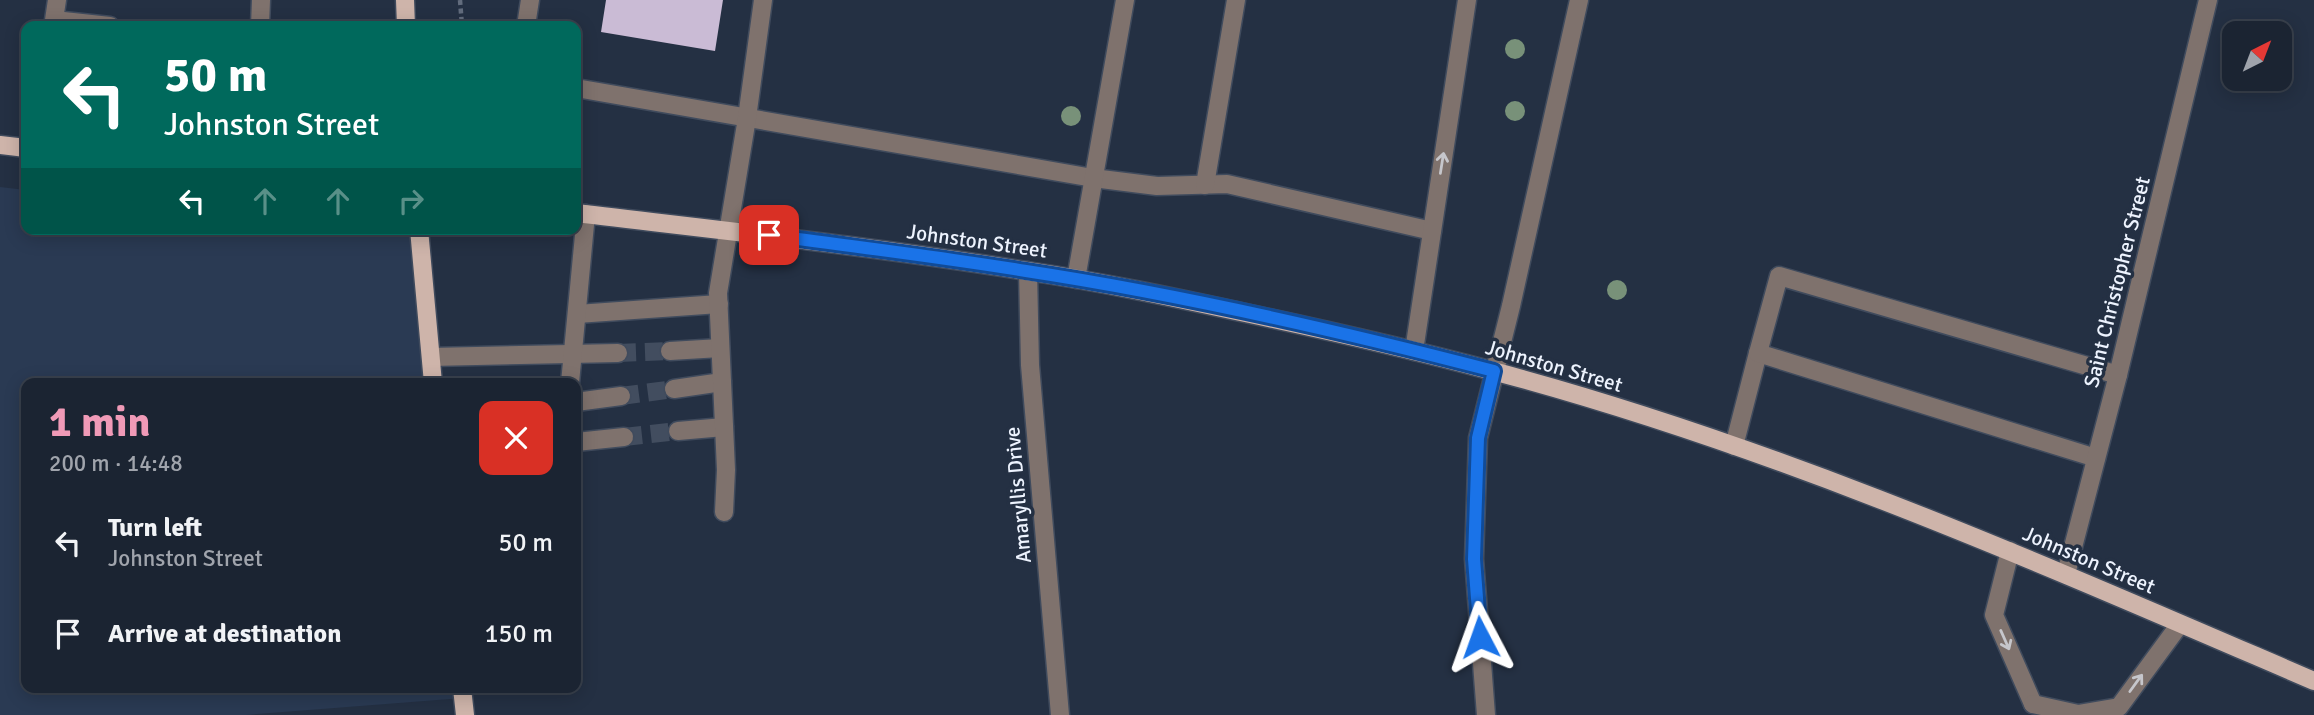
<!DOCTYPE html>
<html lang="en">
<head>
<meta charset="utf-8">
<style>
	:root { --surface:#1b2432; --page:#242c3a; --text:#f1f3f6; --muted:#a0a4ac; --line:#39414d; --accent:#f09ab7 }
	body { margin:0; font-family:Signika,sans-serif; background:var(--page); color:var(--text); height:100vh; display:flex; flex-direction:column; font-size:26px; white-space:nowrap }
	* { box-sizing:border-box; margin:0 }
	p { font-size:23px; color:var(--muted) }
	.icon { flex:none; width:38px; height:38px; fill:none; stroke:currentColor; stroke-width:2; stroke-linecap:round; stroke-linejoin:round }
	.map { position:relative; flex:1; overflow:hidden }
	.side { position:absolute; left:21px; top:378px; width:560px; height:315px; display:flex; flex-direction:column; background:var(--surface); border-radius:14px; box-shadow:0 4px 18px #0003,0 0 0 2px var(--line) }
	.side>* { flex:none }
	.guide { position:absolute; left:21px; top:21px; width:560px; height:214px; border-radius:14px; box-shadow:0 4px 18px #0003,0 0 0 2px var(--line); background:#00695c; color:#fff; overflow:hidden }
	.needle { width:46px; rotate:42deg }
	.tools { position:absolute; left:2222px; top:21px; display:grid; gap:14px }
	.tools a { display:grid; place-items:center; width:70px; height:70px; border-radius:14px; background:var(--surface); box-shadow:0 4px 18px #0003,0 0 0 2px var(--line); font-size:35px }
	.pin { position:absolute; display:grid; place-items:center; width:60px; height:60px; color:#fff; margin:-30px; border-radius:14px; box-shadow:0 4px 10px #0006 }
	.me { position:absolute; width:77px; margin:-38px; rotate:356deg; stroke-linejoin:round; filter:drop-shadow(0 0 5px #0008) }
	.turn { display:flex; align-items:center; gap:24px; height:147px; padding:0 28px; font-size:32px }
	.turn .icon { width:91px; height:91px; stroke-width:2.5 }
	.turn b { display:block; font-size:49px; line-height:60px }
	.lanes { display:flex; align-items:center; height:66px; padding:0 28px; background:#0003; justify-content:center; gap:35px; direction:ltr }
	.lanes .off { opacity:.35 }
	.round { display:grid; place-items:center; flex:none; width:74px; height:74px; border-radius:14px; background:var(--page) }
	.overview { display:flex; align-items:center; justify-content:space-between; height:119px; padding:0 28px }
	h1 { font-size:42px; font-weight:800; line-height:52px; color:var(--accent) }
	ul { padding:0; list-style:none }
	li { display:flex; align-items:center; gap:21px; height:91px; padding:0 28px }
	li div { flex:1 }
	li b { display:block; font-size:26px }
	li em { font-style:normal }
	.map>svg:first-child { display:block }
	.built { fill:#2a3a53 }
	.building { fill:#cabbd5 }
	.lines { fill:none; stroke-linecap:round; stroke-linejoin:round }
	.minor-tunnel { stroke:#424d5f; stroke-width:18; stroke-dasharray:18 9; stroke-linecap:butt }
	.minor-casing { stroke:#404b5d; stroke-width:21 }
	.major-casing { stroke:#404b5d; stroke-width:21 }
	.path { stroke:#626c7d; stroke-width:4.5; stroke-dasharray:5 3.5; stroke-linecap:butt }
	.minor { stroke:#7f726d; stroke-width:18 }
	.major { stroke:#ceb4aa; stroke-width:18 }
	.tree { fill:#789179 }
	.oneway { stroke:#c6c6cb }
	.route-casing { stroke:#114b97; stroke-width:18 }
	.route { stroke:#1a73e8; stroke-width:12 }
	.labels { text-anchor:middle; stroke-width:7; stroke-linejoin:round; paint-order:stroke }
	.street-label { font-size:21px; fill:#edf3fe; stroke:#243043 }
</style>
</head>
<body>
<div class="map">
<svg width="2314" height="715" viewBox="0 0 2314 715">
	<rect width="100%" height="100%" fill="#243043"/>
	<path class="built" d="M0 187 26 190V229H362L419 236 433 383H26V688H462L463 698 246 715H0Z"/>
	<path class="building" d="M606 0H723L715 51 601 32Z"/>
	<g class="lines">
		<g class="minor-tunnel">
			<path d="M618 353 670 351"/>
			<path d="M621 396 674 389"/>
			<path d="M624 437 678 431"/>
		</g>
		<g class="minor-casing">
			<g id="minor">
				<path d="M57 0 54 20 110 26"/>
				<path d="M260 26 261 0"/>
				<path d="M526 26 530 0"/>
				<path d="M576 88 1093 178 1157 186 1227 184 1432 231"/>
				<path d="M1205 185 1236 0"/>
				<path d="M1028 271 1030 365 1060 715"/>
				<path d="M1076 279 1125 0"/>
				<path d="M577 314 719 304"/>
				<path d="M670 351 720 348"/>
				<path d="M1414 351 1467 0"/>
				<path d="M431 357 618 353"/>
				<path d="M570 383 586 214"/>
				<path d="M674 389 722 382"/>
				<path d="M576 402 621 396"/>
				<path d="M678 431 724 427"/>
				<path d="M576 442 624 437"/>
				<path d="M1734 446 1758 353"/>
				<path d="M2096 458 1758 353 1779 276 2118 375"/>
				<path d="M724 512 726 470 718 293 747 118 763 0"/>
				<path d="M2010 551 1994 615 2033 704"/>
				<path d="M2066 574 2118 375 2208 0"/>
				<path d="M2033 704 2078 714 2119 707 2180 624"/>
				<path d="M1486 715 1474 559 1478 438 1511 306 1579 0"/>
			</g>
		</g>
		<g class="major-casing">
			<g id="major">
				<path d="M405 0 406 26"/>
				<path d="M0 145 26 148"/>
				<path d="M576 213C726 231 877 247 1027 271 1102 282 1176 298 1250 314 1330 331 1410 349 1489 370 1774 445 2044 565 2314 681"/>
				<path d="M419 229 433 383"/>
				<path d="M462 688 465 715"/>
			</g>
		</g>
		<path class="path" d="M460 0 462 26"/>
		<use href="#minor" class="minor"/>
		<use href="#major" class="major"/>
	</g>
	<g class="tree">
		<circle cx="1515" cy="49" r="10"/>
		<circle cx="1515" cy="111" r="10"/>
		<circle cx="1071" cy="116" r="10"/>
		<circle cx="1617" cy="290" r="10"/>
	</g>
	<defs><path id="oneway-shaft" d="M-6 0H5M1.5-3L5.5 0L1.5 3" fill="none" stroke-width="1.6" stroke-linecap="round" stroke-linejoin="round" transform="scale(1.75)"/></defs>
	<g class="oneway">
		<use href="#oneway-shaft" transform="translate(1442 163) rotate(-81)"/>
		<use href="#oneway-shaft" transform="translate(2005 640) rotate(66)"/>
		<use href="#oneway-shaft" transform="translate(2136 683) rotate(-54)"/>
	</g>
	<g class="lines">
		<g class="route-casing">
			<path id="route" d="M769 235C855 247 941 257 1026 271 1184 295 1340 331 1494 371L1478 438 1474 559 1480 637"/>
		</g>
		<use href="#route" class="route"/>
	</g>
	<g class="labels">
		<g class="street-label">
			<text transform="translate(977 241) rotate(8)" y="7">Johnston Street</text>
			<text transform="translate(2117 282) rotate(-76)" y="7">Saint Christopher Street</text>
			<text transform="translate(1554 366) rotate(16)" y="7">Johnston Street</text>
			<text transform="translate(1018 495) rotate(-95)" y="7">Amaryllis Drive</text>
			<text transform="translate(2089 560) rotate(23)" y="7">Johnston Street</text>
		</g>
	</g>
</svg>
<div class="tools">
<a><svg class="needle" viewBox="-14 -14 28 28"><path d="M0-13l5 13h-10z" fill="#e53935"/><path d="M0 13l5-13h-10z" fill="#a0a4ac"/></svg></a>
</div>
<div class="pin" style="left:769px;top:235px;background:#d93025"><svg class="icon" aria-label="arrive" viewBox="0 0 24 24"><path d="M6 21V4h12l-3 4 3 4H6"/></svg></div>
<svg class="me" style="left:1480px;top:637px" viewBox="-20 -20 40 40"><path d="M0-17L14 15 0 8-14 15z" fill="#1a73e8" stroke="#fff" stroke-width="4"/></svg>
<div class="guide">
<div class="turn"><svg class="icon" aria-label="left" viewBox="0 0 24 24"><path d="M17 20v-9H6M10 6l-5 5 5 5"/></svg><div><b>50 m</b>Johnston Street</div></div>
<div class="lanes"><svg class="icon" aria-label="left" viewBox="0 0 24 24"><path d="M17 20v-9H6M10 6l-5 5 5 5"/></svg><svg class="icon off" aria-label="ahead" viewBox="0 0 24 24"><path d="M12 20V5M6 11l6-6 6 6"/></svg><svg class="icon off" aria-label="ahead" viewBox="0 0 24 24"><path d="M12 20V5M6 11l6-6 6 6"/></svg><svg class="icon off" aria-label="right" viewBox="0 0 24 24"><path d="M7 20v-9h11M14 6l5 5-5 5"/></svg></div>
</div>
<section class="side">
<div class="overview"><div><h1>1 min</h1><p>200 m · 14:48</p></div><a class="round" style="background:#d93025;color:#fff"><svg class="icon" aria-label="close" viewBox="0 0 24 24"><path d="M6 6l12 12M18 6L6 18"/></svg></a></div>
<ul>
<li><svg class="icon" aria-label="left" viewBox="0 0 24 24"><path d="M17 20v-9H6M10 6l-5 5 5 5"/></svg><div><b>Turn left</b><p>Johnston Street</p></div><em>50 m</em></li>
<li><svg class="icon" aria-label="arrive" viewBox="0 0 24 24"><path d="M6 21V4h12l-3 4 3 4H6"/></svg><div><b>Arrive at destination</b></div><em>150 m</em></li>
</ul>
</section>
</div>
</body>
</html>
